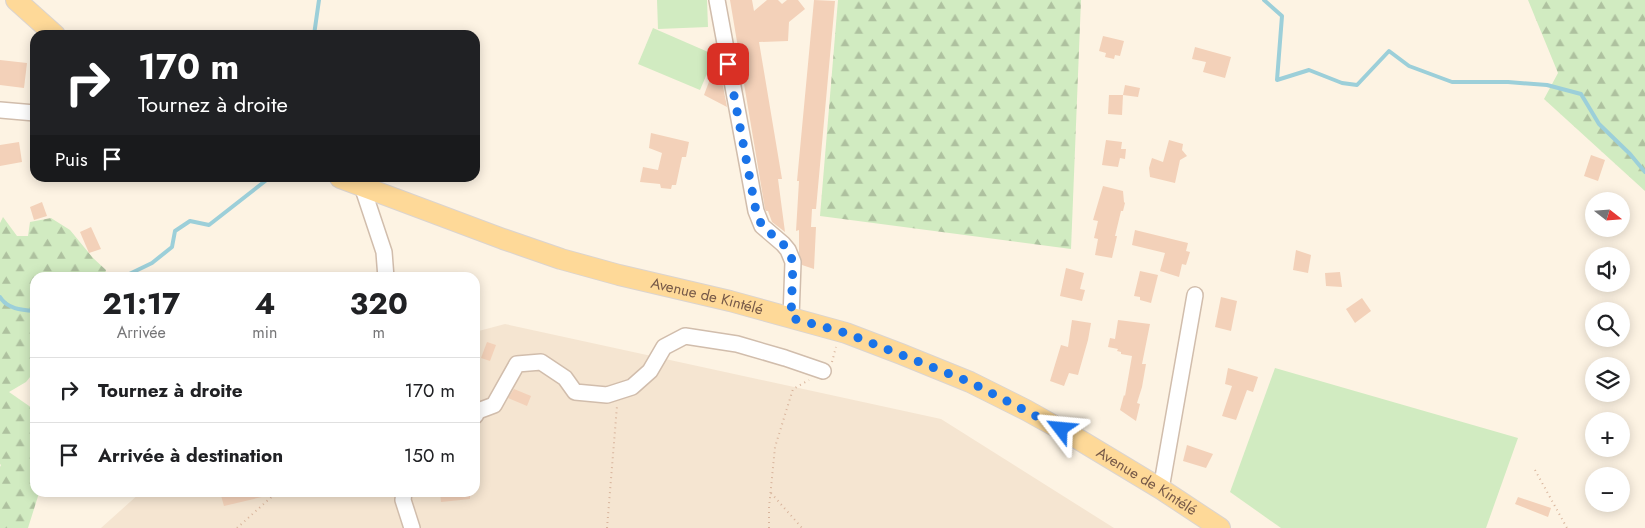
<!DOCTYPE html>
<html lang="fr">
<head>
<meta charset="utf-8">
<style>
	:root { --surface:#fff; --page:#f6f6f6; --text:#202124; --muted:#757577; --line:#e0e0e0 }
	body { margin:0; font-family:Jost,sans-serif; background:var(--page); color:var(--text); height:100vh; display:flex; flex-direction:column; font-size:19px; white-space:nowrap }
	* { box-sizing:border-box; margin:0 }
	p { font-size:16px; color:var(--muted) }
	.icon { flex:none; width:28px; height:28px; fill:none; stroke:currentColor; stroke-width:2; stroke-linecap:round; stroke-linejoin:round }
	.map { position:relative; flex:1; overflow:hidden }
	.panel { position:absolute; left:30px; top:272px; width:450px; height:225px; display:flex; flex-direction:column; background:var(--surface); border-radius:15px; box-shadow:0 2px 12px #0003 }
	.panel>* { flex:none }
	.hud { position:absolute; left:30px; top:30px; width:450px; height:152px; border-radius:15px; box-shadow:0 2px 12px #0003; background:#202124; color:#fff; overflow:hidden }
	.needle { width:32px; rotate:107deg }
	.controls { position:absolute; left:1585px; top:192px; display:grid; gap:10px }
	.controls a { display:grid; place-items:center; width:45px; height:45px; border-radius:50%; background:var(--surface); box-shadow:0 2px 12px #0003; font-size:25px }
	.pin { position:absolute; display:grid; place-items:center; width:42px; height:42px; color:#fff; margin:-21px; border-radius:10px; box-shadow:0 2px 8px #0006 }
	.me { position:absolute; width:55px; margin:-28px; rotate:299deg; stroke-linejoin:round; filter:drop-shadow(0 0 4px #0008) }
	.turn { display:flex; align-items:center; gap:18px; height:105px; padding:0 25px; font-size:22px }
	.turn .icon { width:65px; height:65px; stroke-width:2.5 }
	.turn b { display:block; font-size:35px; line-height:42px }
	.then { display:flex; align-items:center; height:48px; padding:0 25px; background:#0003; gap:10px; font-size:19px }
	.eta { display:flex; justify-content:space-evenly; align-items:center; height:85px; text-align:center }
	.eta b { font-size:30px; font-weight:700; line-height:35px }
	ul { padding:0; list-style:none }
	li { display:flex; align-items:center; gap:15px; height:65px; padding:0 25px; border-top:1px solid var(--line) }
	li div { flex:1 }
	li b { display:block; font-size:19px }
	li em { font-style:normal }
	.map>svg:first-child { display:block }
	.residential { fill:#f5e5d1 }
	.green { fill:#d1ebc1 }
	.forest { fill:url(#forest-firs) }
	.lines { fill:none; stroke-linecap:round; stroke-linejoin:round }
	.stream { stroke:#9ccfd9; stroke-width:4 }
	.building { fill:#f3d1b9 }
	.minor-casing { stroke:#d1bdac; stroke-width:18 }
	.major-casing { stroke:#dbd4cf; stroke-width:22 }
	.path { stroke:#d8b49c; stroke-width:2; stroke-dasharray:1 4; stroke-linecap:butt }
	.minor { stroke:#fff; stroke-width:15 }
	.major { stroke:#fed998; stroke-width:20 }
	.route { stroke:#1a73e8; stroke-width:9; stroke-dasharray:0 16.2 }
	.labels { text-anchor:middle; stroke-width:4; stroke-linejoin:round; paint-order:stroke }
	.street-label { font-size:15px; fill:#765948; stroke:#fff7ea }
</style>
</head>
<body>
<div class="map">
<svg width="1645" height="528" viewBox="0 0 1645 528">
	<defs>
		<pattern id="forest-firs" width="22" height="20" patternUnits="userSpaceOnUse" patternTransform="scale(1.25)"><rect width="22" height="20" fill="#d1ebc1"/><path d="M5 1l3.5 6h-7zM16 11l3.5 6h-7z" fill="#aec19f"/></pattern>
	</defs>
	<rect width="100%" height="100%" fill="#fdf3e3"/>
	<path class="residential" d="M505 324 941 419 1114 528H101L140 493 475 492V332Z"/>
	<g class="green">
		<path d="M657 0H707L708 27 658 29Z"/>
		<path d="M653 28 715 55 700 90 638 64Z"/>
		<path d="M1275 368 1518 438 1486 528H1281L1230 492Z"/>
	</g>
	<g class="forest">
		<path d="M838 0H1081L1071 249 820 216Z"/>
		<path d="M1528 0H1645V191L1544 99 1558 73Z"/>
		<path d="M3 217 17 236H28L30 222 51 218 70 230 93 258 106 270 104 277 35 278V371L26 382 9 392 32 408 35 416V492L39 493 28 528H0V467L1 465 0 464V223Z"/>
	</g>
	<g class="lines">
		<g class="stream">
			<path d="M1264 0 1282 16 1277 80 1309 70 1342 83 1357 85 1389 51 1409 66 1452 82H1508L1547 85 1581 94 1599 124 1630 154 1645 172"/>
			<path d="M314 35 319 0"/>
			<path d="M121 278 152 263 172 247 175 231 190 221 209 225 269 178"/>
			<path d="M0 297C7 309 22 310 35 311"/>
		</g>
	</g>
	<g class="building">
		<path d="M730 0H752L754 11 767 0H778L782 4 787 0H798L805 9 789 22 788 41 759 42 782 179H778L785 232 772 222 768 211H766L765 209Z"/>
		<path d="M814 0 835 1 816 209H812L811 227H816L814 269 802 265 799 253V230L796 231 799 181H797Z"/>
		<path d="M1103 36 1124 41 1120 56 1115 55 1114 59 1105 57 1106 53 1099 51Z"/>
		<path d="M1195 47 1231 57 1225 78 1203 72 1206 62 1192 59Z"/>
		<path d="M0 60 27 63 24 88 0 85Z"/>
		<path d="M710 79 722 81 727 107 704 95Z"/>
		<path d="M1125 85 1140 88 1138 97 1123 95Z"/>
		<path d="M1109 95H1123L1122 115 1108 114Z"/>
		<path d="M651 133 689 142 686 157H682L676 185H672L671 189 661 188 660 184 640 182 643 167 658 170 662 153 649 148Z"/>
		<path d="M1106 140 1122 142 1121 149H1126L1125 159 1120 158 1118 167 1102 165Z"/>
		<path d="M1169 140 1183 144 1182 150 1187 156 1180 160 1175 183 1150 177 1149 168 1152 158 1163 162Z"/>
		<path d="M19 142 22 162 0 166V145Z"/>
		<path d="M1591 155 1605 160 1598 181 1584 176Z"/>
		<path d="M1103 186 1123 191 1124 202 1125 203 1123 211H1121L1115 236H1117L1112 258 1095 255 1098 239 1094 238 1098 221 1093 220Z"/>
		<path d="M42 202 47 216 34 220 30 207Z"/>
		<path d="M91 227 101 249 89 253 80 232Z"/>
		<path d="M1135 230 1188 243 1186 251 1190 252 1186 265 1182 264 1179 277 1160 271 1165 253 1132 245Z"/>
		<path d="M1296 250 1311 255 1308 273 1293 270Z"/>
		<path d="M1066 268 1084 273 1080 289 1085 290 1082 301 1060 296Z"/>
		<path d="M1140 271 1158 275 1151 303 1140 300V297L1134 296Z"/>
		<path d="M1340 272 1342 287 1326 286 1325 273Z"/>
		<path d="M1221 297 1237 301 1231 331 1215 327Z"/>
		<path d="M1362 298 1371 311 1355 323 1346 309Z"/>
		<path d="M1072 320 1091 323 1088 340 1078 375 1069 373 1064 386 1050 381 1061 345 1068 347Z"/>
		<path d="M1118 320 1150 324 1142 364H1146L1142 387 1137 403 1140 404 1136 421 1120 410 1124 395 1125 396 1132 356 1121 354V352L1117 351 1118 349 1108 347 1110 338 1115 339Z"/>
		<path d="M487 342 496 345 490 361 481 358Z"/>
		<path d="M1228 368 1258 377 1253 392 1247 390 1236 420 1222 416 1232 386 1225 384Z"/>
		<path d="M514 389 531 396 527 406 508 398Z"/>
		<path d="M1187 445 1213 454 1206 468 1183 461Z"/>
		<path d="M220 492H265L266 496 224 506Z"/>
		<path d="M440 492H470V499L441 502Z"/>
		<path d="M1518 497 1551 508 1548 517 1515 504Z"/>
	</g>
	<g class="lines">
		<g class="minor-casing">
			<g id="minor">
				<path d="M717 0 756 211 762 226 783 244 788 250 793 262 791 318"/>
				<path d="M0 110 35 113"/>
				<path d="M362 186 384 252 386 278"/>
				<path d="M475 416 478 411 494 405 517 364 541 362 565 378 575 392 607 395 632 387 650 371 664 347 685 336 737 344 785 358 823 371"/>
				<path d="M1161 489 1195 295"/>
				<path d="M404 492 403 500 412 528"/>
			</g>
		</g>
		<g class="major-casing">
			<g id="major">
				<path d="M16 0 55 35"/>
				<path id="s1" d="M340 178 503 239 561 259 619 275 730 301 846 333 901 354 970 382 1026 410 1078 439 1161 489 1220 528"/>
			</g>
		</g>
		<g class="path">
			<path d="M832 362 836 347"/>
			<path d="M1535 470 1567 528"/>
			<path d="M771 493 802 528"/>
			<path d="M237 528 277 492"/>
			<path d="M607 528 617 406"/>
			<path d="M769 528V508L775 447 793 389 809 380"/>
		</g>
		<use href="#minor" class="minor"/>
		<use href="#major" class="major"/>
	</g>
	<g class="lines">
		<path class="route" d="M728 64 756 211 762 226 783 244 788 250 793 262 791 318 846 333 970 382 1061 429"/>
	</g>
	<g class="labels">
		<g class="street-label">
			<text dy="5" stroke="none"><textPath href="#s1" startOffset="386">Avenue de Kintélé</textPath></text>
			<text dy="5" stroke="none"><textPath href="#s1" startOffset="866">Avenue de Kintélé</textPath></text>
		</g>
	</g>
</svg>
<div class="controls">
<a><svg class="needle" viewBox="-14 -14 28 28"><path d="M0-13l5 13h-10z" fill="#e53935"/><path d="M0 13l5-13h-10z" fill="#757577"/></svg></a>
<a><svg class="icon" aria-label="sound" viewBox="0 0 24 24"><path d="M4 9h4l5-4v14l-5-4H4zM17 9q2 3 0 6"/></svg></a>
<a><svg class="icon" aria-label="search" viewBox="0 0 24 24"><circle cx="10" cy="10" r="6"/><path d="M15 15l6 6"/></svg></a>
<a><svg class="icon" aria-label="layers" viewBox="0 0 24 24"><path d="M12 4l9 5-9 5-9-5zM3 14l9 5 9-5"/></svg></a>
<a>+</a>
<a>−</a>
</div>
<div class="pin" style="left:728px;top:64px;background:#d93025"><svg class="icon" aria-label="arrive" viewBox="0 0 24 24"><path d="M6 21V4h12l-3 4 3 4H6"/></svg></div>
<svg class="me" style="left:1061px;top:429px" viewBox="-20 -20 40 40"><path d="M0-17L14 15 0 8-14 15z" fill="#1a73e8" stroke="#fff" stroke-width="4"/></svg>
<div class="hud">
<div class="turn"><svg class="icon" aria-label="right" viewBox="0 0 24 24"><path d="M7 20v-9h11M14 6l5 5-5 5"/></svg><div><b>170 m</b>Tournez à droite</div></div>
<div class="then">Puis<svg class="icon" aria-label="arrive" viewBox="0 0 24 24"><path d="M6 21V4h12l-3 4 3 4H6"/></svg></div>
</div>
<section class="panel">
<div class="eta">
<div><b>21:17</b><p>Arrivée</p></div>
<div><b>4</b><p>min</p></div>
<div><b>320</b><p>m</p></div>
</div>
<ul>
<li><svg class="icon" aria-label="right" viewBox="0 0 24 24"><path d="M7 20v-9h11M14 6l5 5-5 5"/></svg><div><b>Tournez à droite</b></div><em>170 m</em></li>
<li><svg class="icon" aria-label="arrive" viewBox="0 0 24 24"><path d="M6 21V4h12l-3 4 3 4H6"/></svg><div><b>Arrivée à destination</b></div><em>150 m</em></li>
</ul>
</section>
</div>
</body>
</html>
